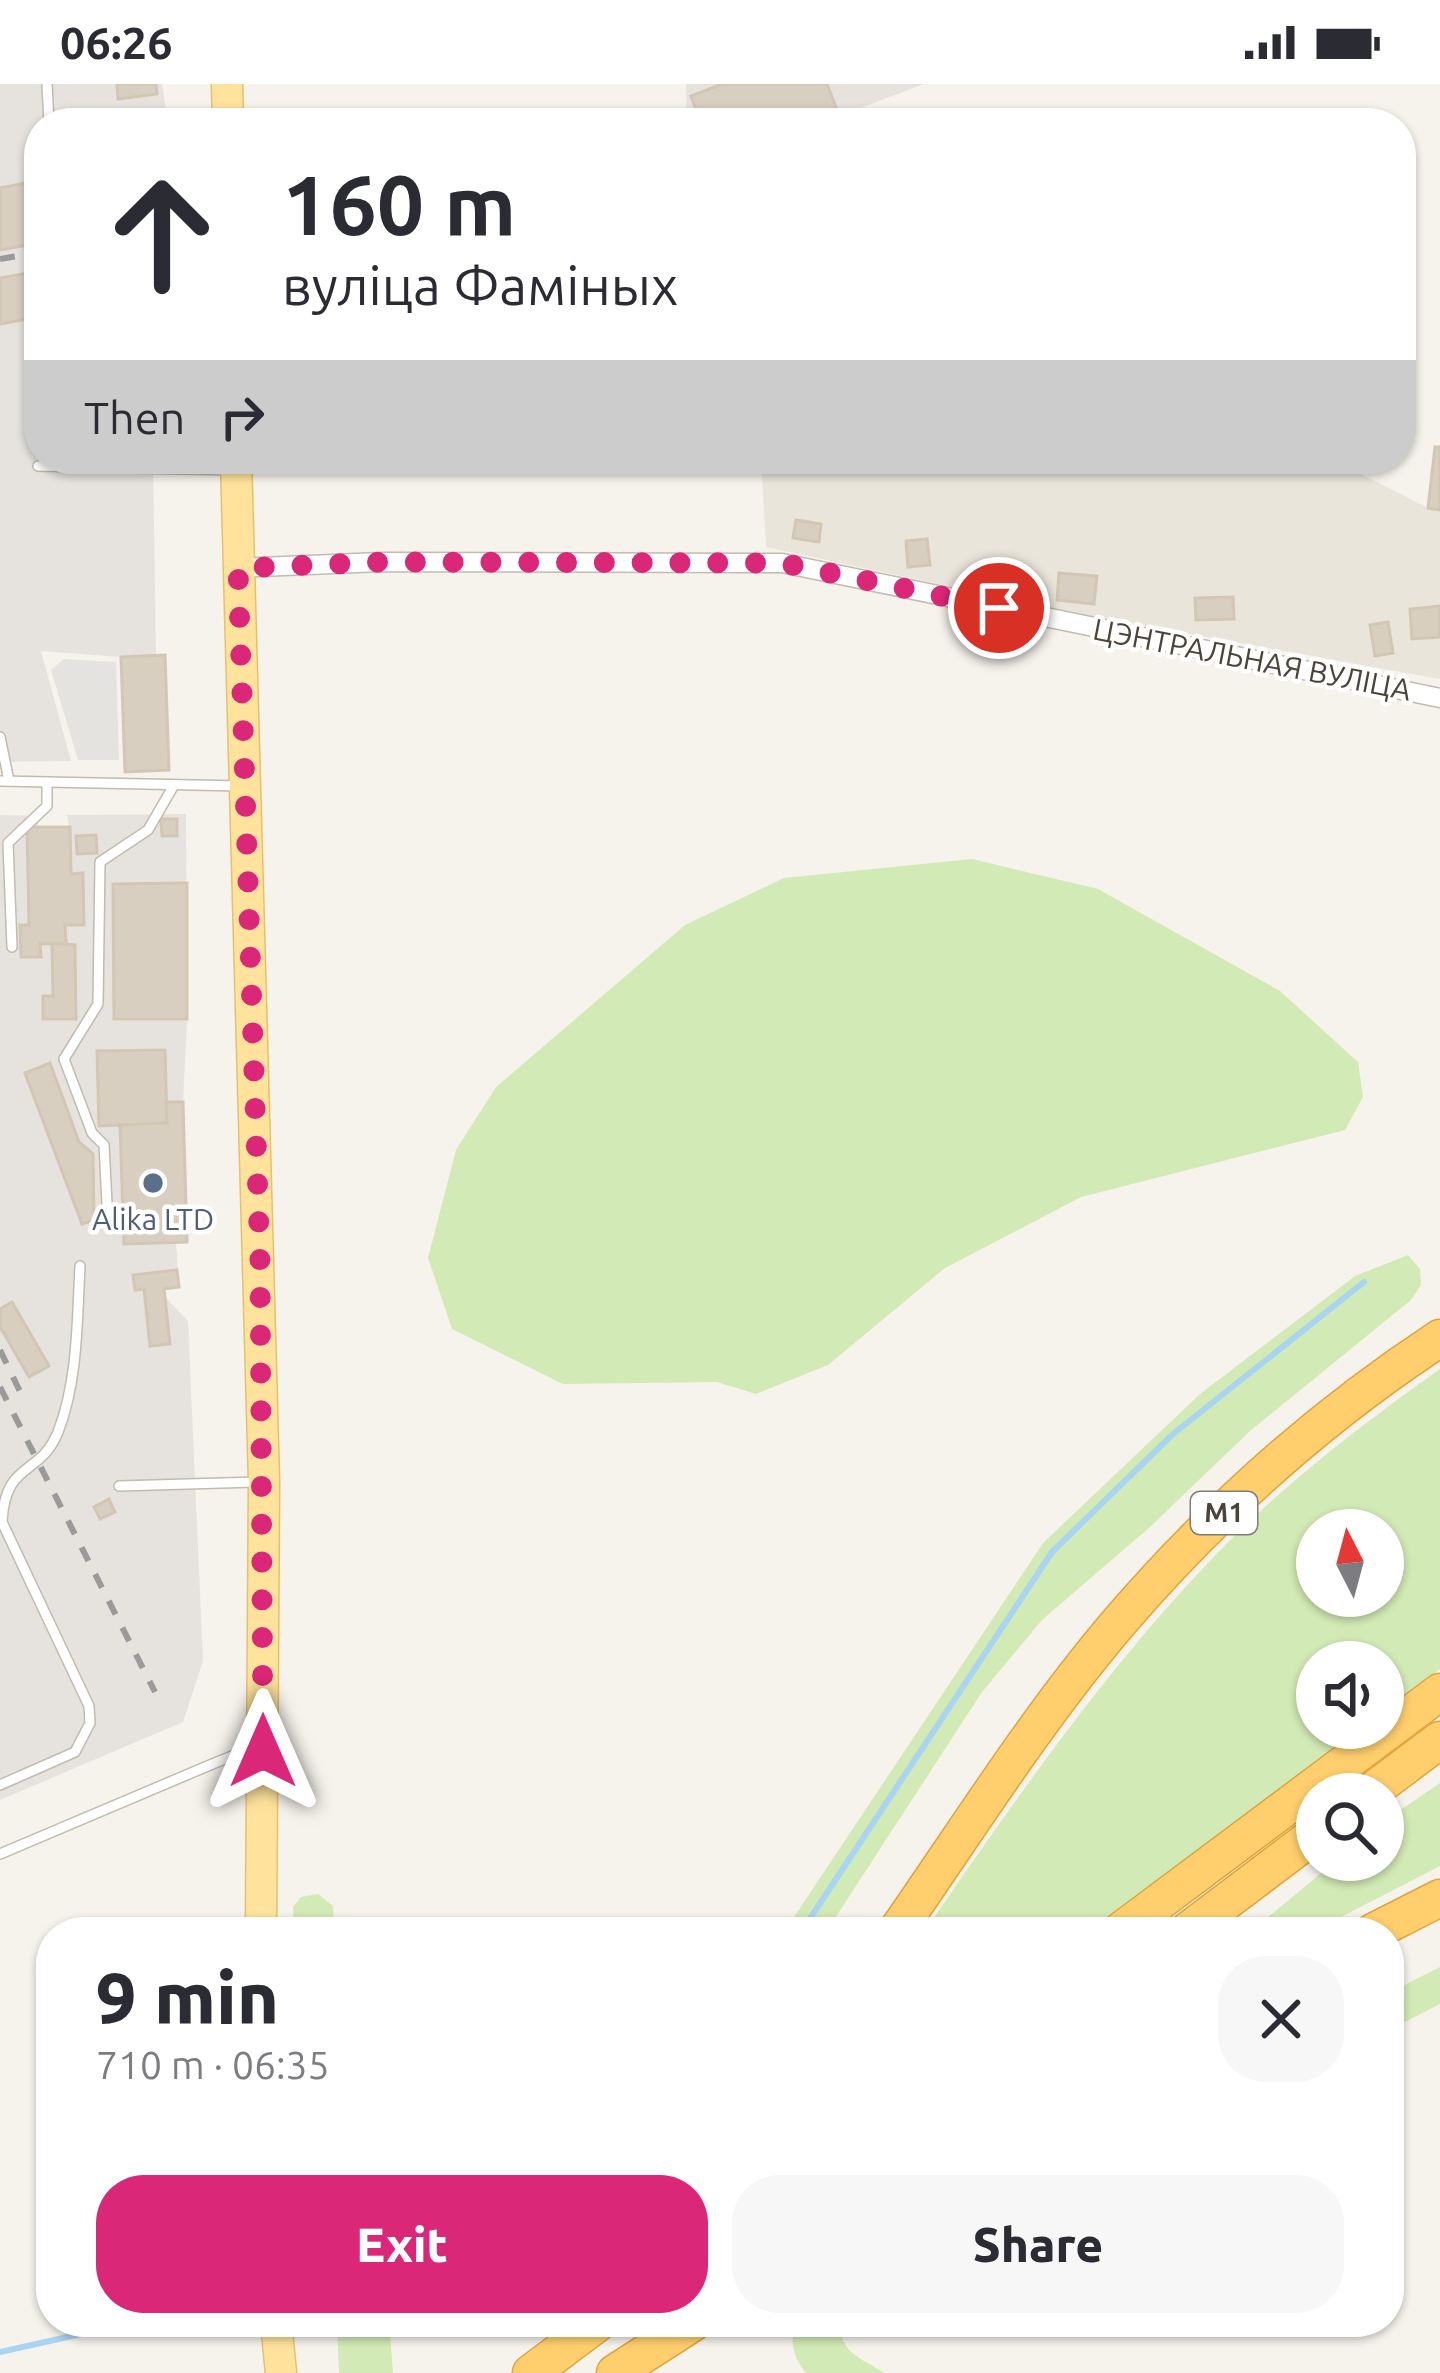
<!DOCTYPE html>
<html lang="en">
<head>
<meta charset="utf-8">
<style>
	:root { --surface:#fff; --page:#f7f7f7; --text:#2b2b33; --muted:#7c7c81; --accent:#db2777 }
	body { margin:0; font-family:Ubuntu,sans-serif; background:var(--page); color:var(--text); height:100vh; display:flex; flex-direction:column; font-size:45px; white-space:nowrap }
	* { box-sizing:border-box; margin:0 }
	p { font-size:39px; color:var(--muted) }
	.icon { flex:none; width:66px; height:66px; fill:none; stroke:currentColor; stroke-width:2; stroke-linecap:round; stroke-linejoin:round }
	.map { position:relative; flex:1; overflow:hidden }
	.panel { position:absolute; left:36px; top:1833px; width:1368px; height:420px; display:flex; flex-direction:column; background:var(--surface); border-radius:48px; box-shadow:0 3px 9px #0004 }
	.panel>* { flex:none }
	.top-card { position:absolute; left:24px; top:24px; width:1392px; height:366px; border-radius:48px; box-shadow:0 3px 9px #0004; background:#fff; color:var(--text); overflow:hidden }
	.needle { width:78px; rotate:354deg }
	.tools { position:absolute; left:1296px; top:1425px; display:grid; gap:24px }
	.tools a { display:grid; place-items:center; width:108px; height:108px; border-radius:50%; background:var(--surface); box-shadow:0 3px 9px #0004; font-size:60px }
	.pin { position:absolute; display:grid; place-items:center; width:102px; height:102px; color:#fff; margin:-51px; border:6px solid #fff; border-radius:50%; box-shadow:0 3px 12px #0007 }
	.me { position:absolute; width:132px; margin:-66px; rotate:0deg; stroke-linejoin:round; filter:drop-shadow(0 0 9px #0008) }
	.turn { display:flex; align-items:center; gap:42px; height:252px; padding:0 60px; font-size:54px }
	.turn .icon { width:156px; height:156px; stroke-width:2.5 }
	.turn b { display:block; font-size:84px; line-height:102px }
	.then { display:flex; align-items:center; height:114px; padding:0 60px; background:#0003; gap:24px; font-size:45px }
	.round { display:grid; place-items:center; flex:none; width:126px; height:126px; border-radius:48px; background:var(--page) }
	.overview { display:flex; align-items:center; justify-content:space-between; height:204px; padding:0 60px }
	h1 { font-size:72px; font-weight:800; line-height:90px }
	.button { display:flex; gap:24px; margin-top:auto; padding:24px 60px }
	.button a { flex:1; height:138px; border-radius:48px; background:var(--accent); color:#fff; font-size:48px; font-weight:800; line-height:138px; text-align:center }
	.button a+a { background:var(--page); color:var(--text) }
	.status { display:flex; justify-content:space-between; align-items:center; height:84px; padding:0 60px; background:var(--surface); direction:ltr }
	.status svg { height:33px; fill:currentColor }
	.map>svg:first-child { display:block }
	.residential { fill:#eae5da }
	.industrial { fill:#e6e2dd }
	.green { fill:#d2eab5; fill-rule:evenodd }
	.parking { fill:#e5e3e0 }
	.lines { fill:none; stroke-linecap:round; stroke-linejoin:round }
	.stream { stroke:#a9d4f2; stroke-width:6 }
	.building { fill:#d8cfc1; stroke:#d3c7b4; stroke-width:3 }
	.lane-casing { stroke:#c2bbae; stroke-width:12 }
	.street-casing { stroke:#c2bbae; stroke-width:21 }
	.primary-casing { stroke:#e6c16a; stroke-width:33 }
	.highway-casing { stroke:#e0a43c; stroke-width:39 }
	.lane { stroke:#fff; stroke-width:9 }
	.street { stroke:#fff; stroke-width:18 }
	.primary { stroke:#ffe39c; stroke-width:30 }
	.highway { stroke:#ffcf6e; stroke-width:36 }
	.rail { stroke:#9a9a9a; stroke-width:6; stroke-dasharray:15 15; stroke-linecap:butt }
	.route { stroke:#db2777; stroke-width:21; stroke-dasharray:0 37.8 }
	.service-dot { fill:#5c6f8a; stroke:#fff; stroke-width:4.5 }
	.labels { text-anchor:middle; stroke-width:9; stroke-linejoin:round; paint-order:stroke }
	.shield { fill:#fff; stroke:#817c74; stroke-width:3 }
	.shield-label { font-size:27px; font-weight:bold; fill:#4b4439 }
	.street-label { font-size:30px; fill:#4b4439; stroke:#fff }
	.service-label { font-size:30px; fill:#4e5e75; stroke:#fff }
</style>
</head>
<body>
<div class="status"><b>06:26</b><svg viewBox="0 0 49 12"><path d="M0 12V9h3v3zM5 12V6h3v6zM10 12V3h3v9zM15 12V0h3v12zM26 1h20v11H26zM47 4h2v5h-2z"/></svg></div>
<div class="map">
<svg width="1440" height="2289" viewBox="0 0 1440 2289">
	<rect width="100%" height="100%" fill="#f6f3ec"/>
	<path class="residential" d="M761 375H1332L1428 424 1440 426V595L1079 530 766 463Z"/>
	<g class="industrial">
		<path d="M0 0H162L168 39H39V375H153L156 571H165L169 686 125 688 121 573 41 567 71 677 0 678Z"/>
		<path d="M686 0H924L821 39H687Z"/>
		<path d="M186 730 187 935 183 1018 187 1158 176 1159 179 1203 164 1205 165 1213 188 1237 203 1577 183 1638 0 1716V731L38 732V743H69L67 731Z"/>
	</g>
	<g class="green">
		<path d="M972 775 1098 805 1280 907 1358 978 1363 1013 1345 1046 1081 1113 945 1184 828 1281 756 1310 717 1298 563 1300 452 1245 428 1174 456 1066 496 1003 685 841 784 794Z"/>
		<path d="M1408 1171 1420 1185 1421 1201 1411 1216 1250 1347 1150 1443 1042 1536 982 1608 826 1848H784L1043 1459 1200 1310 1355 1192Z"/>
		<path d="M1440 1285V1585L1383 1629V1578H1317V1644H1363L1090 1848H924C1024 1703 1126 1555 1254 1433 1312 1379 1375 1331 1440 1285ZM1317 1446H1383V1512H1317Z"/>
		<path d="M1440 1699V1782L1312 1848H1250L1337 1776H1383V1738Z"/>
		<path d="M318 1810 333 1822 334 1848H294L293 1823 301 1813Z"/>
		<path d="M1440 1883V1920L1389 1946V1909Z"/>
		<path d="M337 2238H389L393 2289H339Z"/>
		<path d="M800 2238H844C833 2266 865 2276 884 2289H806C794 2274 786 2254 800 2238Z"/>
	</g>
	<path class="parking" d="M64 575 116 578 119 676H78L51 586Z"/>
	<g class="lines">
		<g class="stream">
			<path d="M801 1848 1052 1468 1173 1350 1364 1198"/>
			<path d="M111 2242 130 2238"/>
			<path d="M0 2268 81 2250"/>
		</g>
	</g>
	<g class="building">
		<path d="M117 0H156L157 10 118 15Z"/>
		<path d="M722 0H827L837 26 802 39H701L691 12Z"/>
		<path d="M35 97 39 159 0 166V104Z"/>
		<path d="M39 187V233L0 240V194Z"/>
		<path d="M1435 363H1440V426L1428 424Z"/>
		<path d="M796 436 821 440 819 458 793 454Z"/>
		<path d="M927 455 930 481 908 483 906 457Z"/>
		<path d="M1059 489 1097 492 1094 520 1057 516Z"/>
		<path d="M1233 513 1234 535 1196 536 1195 514Z"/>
		<path d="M1440 522V553L1412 555 1410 525Z"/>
		<path d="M1388 538 1393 569 1375 572 1370 541Z"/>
		<path d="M165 571 169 686 125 688 121 573Z"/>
		<path d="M161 735H177V752H162Z"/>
		<path d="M27 743H70L71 790 83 789 84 841H65L66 859 40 860 41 873H21L20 841H29Z"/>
		<path d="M96 751 97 769 77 770 76 752Z"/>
		<path d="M187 799V935H114L113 800Z"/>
		<path d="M52 859 75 861 76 935H43V912H53Z"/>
		<path d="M165 966 167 1039 99 1042 97 967Z"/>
		<path d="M50 979 79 1058 93 1070 94 1136 82 1140 25 989Z"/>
		<path d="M166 1018H183L187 1158 124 1160 120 1041 167 1039Z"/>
		<path d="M177 1186 179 1203 164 1205 170 1260 150 1262 144 1205 135 1206 133 1191Z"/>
		<path d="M12 1218 49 1282 29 1293 0 1243V1225Z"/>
		<path d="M109 1415 115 1428 100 1435 94 1423Z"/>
	</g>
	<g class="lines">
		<g class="lane-casing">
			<g id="lane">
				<path d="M47 0 49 39"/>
				<path d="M38 382 231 386"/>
				<path d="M0 653 9 697"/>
				<path d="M0 697 241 702"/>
				<path d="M12 863 8 759 47 722V698"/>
				<path d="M108 1139 104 1061 92 1049 64 975 98 920 100 778 148 746 174 701"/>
				<path d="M119 1402 258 1398"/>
				<path d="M0 1701 75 1668 90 1639 89 1622 2 1438C5 1376 40 1393 58 1348 78 1297 77 1237 80 1182"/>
				<path d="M0 1770 210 1681 237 1670 256 1668"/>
			</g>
		</g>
		<g class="street-casing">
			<path id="street" d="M238 484 381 478 782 479 1440 614"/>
		</g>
		<g class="primary-casing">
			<g id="primary">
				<path d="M227 0 228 39"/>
				<path d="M236 375 264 1398 261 1848"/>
				<path d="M276 2238 281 2289"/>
			</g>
		</g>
		<g class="highway-casing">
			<g id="highway">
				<path d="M1368 1710 1440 1656"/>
				<path d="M896 1848C969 1743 1037 1634 1120 1537 1213 1429 1321 1332 1440 1254"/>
				<path d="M1119 1848 1440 1608"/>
				<path d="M1186 1848 1317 1749"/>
				<path d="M1373 1848 1440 1814"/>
				<path d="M531 2289 599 2238"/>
				<path d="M615 2289 694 2238"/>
			</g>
		</g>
		<use href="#lane" class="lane"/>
		<use href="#street" class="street"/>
		<use href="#primary" class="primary"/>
		<use href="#highway" class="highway"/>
		<g class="rail">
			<path d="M0 175 29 170"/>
			<path d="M0 1266 26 1320"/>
			<path d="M0 1303 155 1608"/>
		</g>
	</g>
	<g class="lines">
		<path class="route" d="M263 1667 260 1178 238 484 381 478 782 479 999 524"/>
	</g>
	<circle class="service-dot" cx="153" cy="1099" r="12"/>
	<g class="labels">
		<rect class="shield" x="1191" y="1408" width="66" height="42" rx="9"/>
		<g class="shield-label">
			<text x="1224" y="1438">М1</text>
		</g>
		<g class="street-label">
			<text transform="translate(1252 576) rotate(11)" y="10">ЦЭНТРАЛЬНАЯ ВУЛІЦА</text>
		</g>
		<g class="service-label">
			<text x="153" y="1146">Alika LTD</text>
		</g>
	</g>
</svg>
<div class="tools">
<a><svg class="needle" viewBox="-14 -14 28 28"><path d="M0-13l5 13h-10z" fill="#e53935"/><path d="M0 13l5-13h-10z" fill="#7c7c81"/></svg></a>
<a><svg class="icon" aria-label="sound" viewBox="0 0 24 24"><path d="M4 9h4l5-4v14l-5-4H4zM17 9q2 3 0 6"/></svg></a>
<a><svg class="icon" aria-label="search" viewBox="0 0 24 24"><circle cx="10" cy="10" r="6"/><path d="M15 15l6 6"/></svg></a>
</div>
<div class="pin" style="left:999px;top:524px;background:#d93025"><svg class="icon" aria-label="arrive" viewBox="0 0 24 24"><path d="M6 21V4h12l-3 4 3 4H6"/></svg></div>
<svg class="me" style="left:263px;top:1667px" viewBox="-20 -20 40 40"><path d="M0-17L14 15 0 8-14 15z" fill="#db2777" stroke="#fff" stroke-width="4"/></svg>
<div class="top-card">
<div class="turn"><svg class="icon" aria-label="ahead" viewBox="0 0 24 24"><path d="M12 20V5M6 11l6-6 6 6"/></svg><div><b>160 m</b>вуліца Фаміных</div></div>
<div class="then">Then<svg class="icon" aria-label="right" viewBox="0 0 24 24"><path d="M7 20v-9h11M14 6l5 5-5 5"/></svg></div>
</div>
<section class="panel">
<div class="overview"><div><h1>9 min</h1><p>710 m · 06:35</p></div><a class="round"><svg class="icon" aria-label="close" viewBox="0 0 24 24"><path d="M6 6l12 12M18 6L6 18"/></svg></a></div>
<div class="button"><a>Exit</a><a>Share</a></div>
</section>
</div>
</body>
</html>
